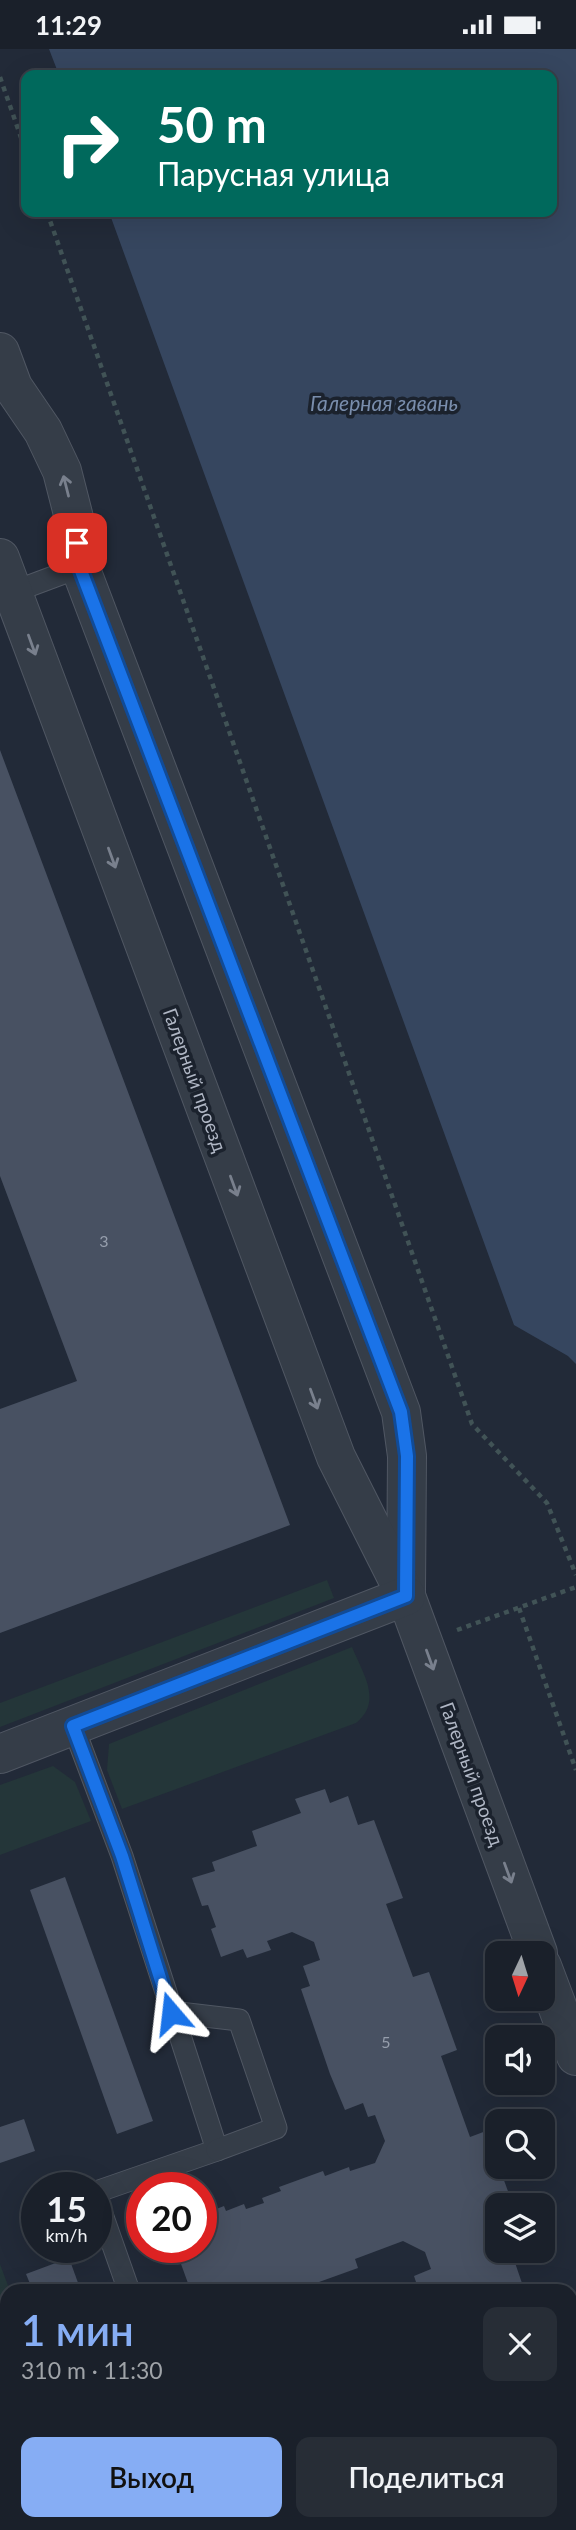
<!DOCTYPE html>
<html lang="ru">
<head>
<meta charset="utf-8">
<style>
	:root { --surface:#1a202a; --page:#272d36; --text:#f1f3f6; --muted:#9fa3a8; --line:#383e47; --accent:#86adf4 }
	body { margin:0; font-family:Lato,sans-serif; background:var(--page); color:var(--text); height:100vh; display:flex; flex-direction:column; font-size:26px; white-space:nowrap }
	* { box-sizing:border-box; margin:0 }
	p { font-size:23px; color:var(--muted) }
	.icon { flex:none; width:38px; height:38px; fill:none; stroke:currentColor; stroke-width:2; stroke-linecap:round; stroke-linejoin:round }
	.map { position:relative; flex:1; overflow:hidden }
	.details { position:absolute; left:0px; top:2235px; width:578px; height:247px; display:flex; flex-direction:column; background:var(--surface); border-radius:21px 21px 0 0; box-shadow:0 7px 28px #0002,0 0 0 2px var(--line) }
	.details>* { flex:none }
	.guide { position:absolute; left:21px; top:21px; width:536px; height:147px; border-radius:14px; box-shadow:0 7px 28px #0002,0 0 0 2px var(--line); background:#00695c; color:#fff; overflow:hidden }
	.needle { width:46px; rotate:184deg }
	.controls { position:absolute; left:485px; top:1892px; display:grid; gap:14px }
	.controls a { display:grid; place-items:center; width:70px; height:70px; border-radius:14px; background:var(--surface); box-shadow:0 7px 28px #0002,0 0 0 2px var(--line); font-size:35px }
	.speed { position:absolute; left:21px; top:2123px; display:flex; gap:14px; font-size:35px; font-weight:700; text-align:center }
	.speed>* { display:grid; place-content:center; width:91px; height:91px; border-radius:50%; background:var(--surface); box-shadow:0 7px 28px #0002,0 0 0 2px var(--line); line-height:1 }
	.speed small { font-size:18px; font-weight:400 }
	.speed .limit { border:10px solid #d22; background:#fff; color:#111 }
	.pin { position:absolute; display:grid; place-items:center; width:60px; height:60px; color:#fff; margin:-30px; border-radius:14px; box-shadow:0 4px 10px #0006 }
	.me { position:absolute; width:77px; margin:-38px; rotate:343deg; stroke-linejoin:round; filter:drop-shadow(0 0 5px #0008) }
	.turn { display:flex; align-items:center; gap:24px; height:147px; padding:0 21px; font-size:32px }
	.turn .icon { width:91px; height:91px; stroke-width:2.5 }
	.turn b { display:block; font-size:49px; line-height:60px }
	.round { display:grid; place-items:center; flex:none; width:74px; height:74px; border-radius:14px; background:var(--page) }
	.headline { display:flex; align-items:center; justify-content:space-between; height:119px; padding:0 21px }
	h1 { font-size:42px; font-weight:600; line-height:52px; color:var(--accent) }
	.cta { display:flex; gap:14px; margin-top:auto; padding:14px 21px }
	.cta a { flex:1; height:80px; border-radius:14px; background:var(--accent); color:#111; font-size:28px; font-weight:600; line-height:80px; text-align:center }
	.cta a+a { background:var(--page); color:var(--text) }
	.status { display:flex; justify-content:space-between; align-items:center; height:49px; padding:0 35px; background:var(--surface); direction:ltr }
	.status svg { height:19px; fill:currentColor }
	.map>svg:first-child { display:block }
	.green { fill:#243639 }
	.water { fill:#36465f }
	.building { fill:#485162 }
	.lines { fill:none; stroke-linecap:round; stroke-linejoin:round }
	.lane-casing { stroke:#505763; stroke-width:23 }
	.street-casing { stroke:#505763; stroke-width:40 }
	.path { stroke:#415356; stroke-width:4.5; stroke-dasharray:5 5; stroke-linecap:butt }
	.lane { stroke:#353d48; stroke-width:21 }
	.street { stroke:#353d48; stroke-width:38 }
	.oneway { stroke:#79808d }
	.route-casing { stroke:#114b97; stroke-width:18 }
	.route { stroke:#1a73e8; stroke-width:12 }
	.labels { text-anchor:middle; stroke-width:7; stroke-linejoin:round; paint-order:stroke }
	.number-label { font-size:16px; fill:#969eac }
	.street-label { font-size:19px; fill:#b0b7c5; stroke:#1b222d }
	.water-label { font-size:21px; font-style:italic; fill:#798dac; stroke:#1b222d }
</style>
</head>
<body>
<div class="status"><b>11:29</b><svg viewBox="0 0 49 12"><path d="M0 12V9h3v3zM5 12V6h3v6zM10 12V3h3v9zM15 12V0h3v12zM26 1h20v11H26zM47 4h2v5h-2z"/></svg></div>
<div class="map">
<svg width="576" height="2481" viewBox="0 0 576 2481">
	<rect width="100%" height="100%" fill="#222a38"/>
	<g class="green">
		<path d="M327 1531 334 1549 0 1678V1654Z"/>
		<path d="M352 1598C363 1625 383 1652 356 1674L122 1760 107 1721 109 1695Z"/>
		<path d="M53 1717 75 1733 91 1772 0 1806V1736Z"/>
		<path d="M0 2215 10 2242H7V2290L0 2293Z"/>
		<path d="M109 2475H164L167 2481H111Z"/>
	</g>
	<path class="water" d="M49 0H576V1315L568 1307 514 1276 109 163H551V26H59Z"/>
	<g class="building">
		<path d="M0 701 290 1476 0 1584V1360L77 1332 0 1127Z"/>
		<path d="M325 1740 330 1754 348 1747 358 1776 374 1771 403 1849 386 1855 413 1928 429 1923 457 2001 441 2007 470 2088 486 2082 513 2156H497V2202H511L524 2240 541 2234 543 2242H419L414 2227 431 2220 425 2203 403 2192 355 2210 358 2219 294 2242H184L183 2239 189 2237 181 2215 175 2216 169 2198H201V2166L224 2157 226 2162 244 2155 246 2160 264 2154 262 2149 281 2142 279 2138 323 2122 325 2127 349 2118 350 2122 375 2114 385 2092 375 2066 368 2068 363 2054 345 2061 330 2025 301 1940 310 1937 303 1917 320 1911 314 1893 292 1883 267 1892 271 1901 247 1909 243 1900 221 1908 211 1880 216 1878 208 1856 202 1857 192 1829 215 1822 212 1813 257 1797 252 1782 301 1764 295 1750Z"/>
		<path d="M65 1828 153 2072 117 2085 30 1841Z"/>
		<path d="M24 2070 35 2102 0 2114V2078Z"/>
		<path d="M69 2209 81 2242H33L26 2225Z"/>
		<path d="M571 2370 576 2384V2481H298L315 2474H570Z"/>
	</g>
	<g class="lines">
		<g class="lane-casing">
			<g id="lane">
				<path d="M13 543 80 518"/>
				<path d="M73 1677 122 1807 217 2101 96 2143"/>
				<path d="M171 1963 239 1971 276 2079 217 2101"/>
				<path d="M96 2148 129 2242"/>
				<path d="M214 2474 215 2481"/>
			</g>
		</g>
		<g class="street-casing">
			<g id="street">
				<path d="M0 303 13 338 43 382 62 422 74 469 80 518 401 1363 407 1407 406 1541"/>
				<path d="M0 509 336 1408 406 1547 538 1904"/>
				<path d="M0 1705 406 1547"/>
				<path d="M542 1917 576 2007"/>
			</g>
		</g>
		<g class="path">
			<path d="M0 28 26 103"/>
			<path d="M47 163 472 1375 547 1454 576 1526"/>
			<path d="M519 1559 576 1721"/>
			<path d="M457 1581 576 1538"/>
		</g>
		<use href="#lane" class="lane"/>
		<use href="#street" class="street"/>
	</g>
	<defs><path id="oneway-shaft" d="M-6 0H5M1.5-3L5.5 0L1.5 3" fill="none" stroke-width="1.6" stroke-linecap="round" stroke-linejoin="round" transform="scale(1.75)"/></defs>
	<g class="oneway">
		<use href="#oneway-shaft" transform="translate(66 437) rotate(-104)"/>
		<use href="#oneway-shaft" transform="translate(32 596) rotate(70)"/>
		<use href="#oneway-shaft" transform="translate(112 809) rotate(70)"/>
		<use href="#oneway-shaft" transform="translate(234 1137) rotate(70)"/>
		<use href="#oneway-shaft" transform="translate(314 1350) rotate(70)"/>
		<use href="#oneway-shaft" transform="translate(430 1611) rotate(70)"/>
		<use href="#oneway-shaft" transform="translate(508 1824) rotate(70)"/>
	</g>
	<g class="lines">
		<g class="route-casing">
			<path id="route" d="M77 494 80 519 401 1363 407 1407 406 1547 73 1677 122 1807 171 1964"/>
		</g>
		<use href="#route" class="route"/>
	</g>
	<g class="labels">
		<g class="number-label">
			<text x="104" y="1198">3</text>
			<text x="386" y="1999">5</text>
		</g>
		<g class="street-label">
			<text transform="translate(195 1031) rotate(70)" y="7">Галерный проезд</text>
			<text transform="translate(472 1725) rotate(70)" y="7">Галерный проезд</text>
		</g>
		<g class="water-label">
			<text x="384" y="362">Галерная гавань</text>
		</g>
	</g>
</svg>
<div class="controls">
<a><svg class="needle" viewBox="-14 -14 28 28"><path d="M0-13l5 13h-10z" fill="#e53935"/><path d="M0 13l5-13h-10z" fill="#9fa3a8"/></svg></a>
<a><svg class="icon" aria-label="sound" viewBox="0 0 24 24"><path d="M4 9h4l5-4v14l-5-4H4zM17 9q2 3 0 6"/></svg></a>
<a><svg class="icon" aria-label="search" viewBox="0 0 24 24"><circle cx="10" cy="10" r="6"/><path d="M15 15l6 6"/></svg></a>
<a><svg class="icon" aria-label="layers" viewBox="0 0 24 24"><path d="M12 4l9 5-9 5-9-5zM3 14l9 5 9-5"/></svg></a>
</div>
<div class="speed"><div>15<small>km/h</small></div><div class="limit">20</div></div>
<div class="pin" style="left:77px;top:494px;background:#d93025"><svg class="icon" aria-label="arrive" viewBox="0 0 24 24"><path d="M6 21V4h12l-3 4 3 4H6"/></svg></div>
<svg class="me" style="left:171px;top:1964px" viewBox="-20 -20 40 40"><path d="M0-17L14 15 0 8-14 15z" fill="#1a73e8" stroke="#fff" stroke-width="4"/></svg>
<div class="guide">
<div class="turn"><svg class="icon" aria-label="right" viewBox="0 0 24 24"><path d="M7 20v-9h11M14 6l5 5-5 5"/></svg><div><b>50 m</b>Парусная улица</div></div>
</div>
<section class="details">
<div class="headline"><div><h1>1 мин</h1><p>310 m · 11:30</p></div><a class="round"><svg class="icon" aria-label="close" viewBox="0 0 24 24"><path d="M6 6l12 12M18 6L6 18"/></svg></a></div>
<div class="cta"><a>Выход</a><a>Поделиться</a></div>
</section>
</div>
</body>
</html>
